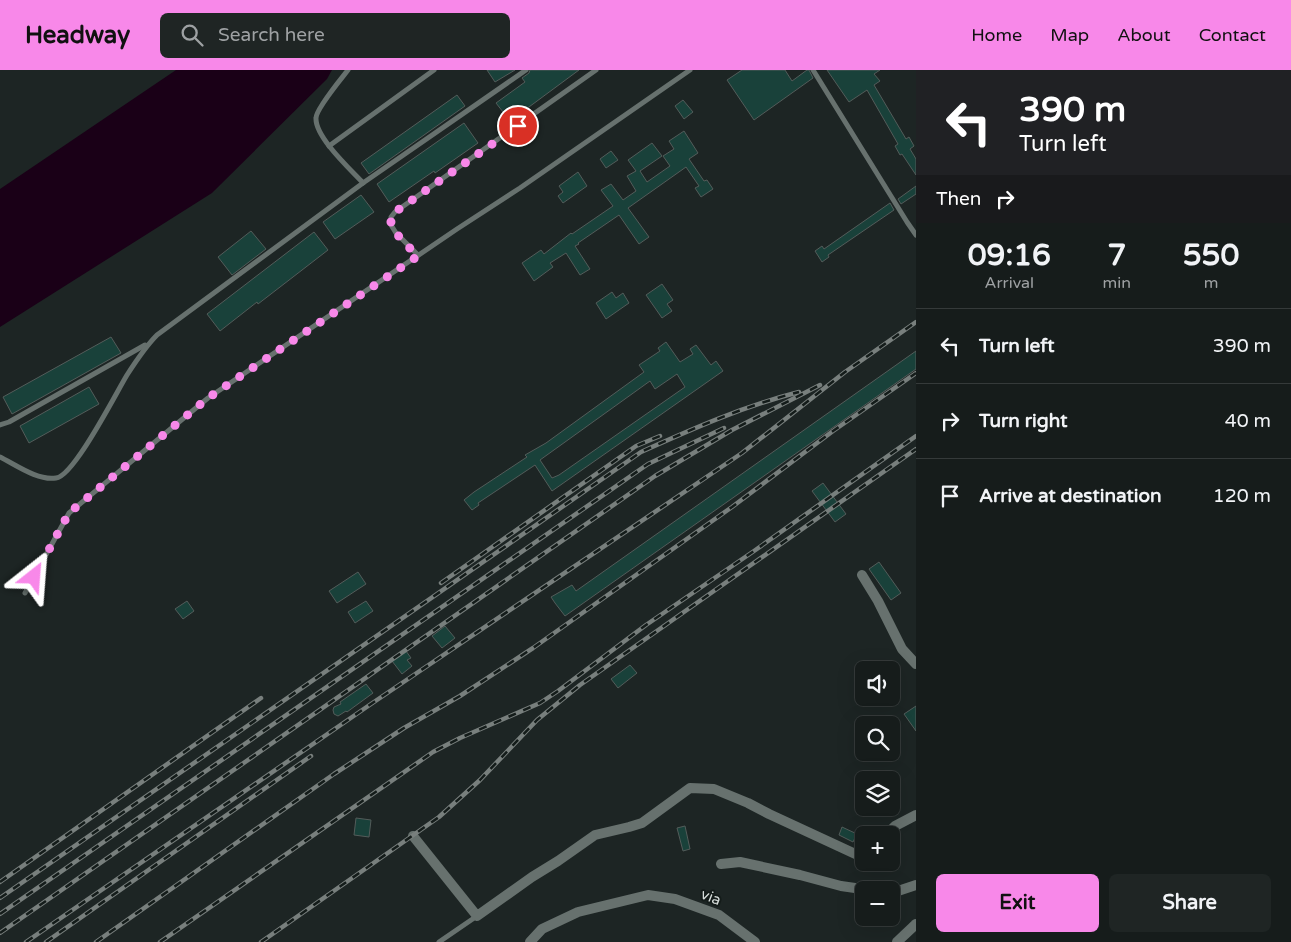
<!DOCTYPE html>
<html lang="en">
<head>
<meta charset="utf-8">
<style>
	:root { --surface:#161c1b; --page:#1f2524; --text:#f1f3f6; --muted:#9ea1a3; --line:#353a3a; --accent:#f888e9 }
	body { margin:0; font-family:"Varela Round",sans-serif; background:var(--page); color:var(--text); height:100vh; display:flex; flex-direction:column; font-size:19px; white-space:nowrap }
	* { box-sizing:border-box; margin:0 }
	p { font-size:16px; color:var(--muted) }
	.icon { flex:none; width:28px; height:28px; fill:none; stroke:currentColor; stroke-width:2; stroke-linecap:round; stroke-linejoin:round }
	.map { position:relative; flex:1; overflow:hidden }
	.panel { display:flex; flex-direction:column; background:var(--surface); width:375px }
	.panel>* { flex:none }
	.hud { background:#202124; color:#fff; overflow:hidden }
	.tools { position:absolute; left:855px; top:591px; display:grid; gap:10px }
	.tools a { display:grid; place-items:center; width:45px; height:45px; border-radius:8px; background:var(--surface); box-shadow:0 5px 20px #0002,0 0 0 1px var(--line); font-size:25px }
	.pin { position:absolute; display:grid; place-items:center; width:42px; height:42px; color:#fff; margin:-21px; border:2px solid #fff; border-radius:50%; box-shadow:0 1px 5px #0007 }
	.me { position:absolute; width:55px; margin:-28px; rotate:28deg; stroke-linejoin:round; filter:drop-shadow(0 0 4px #0008) }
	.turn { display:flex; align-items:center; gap:18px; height:105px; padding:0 20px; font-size:22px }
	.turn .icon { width:65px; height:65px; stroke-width:2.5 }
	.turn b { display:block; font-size:35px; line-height:42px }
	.then { display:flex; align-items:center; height:48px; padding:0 20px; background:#0003; gap:10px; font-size:19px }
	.eta { display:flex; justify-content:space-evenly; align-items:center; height:85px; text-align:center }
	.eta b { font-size:30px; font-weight:700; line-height:35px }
	.cta { display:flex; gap:10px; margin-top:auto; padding:10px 20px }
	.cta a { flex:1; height:58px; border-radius:8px; background:var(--accent); color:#111; font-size:20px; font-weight:700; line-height:58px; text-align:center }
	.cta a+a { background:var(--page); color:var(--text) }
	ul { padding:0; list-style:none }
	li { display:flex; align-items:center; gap:15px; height:75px; padding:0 20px; border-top:1px solid var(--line) }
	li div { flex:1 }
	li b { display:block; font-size:19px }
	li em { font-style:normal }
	header { display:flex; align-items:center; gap:30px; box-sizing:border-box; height:70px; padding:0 25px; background:var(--accent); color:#111 }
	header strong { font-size:24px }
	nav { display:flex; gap:28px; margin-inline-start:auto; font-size:18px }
	.search { width:350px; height:45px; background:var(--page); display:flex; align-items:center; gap:12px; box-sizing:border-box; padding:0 18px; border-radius:8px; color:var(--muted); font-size:19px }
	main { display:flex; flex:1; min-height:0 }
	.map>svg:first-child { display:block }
	.water { fill:#1a0017 }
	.building { fill:#19413a; stroke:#535c5a; fill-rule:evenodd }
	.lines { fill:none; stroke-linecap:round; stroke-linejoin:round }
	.service { stroke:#67716e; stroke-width:5 }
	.minor { stroke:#67716e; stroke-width:10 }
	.rail-casing { stroke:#787f7d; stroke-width:4.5 }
	.rail { stroke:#141c1a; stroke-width:2.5; stroke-dasharray:8; stroke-linecap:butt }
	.route { stroke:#f888e9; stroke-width:9; stroke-dasharray:0 16.2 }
	.labels { text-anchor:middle; stroke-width:4; stroke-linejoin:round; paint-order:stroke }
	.street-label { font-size:15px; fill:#d6dcda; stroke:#141c1a }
</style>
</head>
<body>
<header>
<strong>Headway</strong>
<div class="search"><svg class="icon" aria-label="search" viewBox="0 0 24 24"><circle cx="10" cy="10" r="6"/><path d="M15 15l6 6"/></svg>Search here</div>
<nav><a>Home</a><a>Map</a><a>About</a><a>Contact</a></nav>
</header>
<main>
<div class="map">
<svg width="916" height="872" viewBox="0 0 916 872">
	<rect width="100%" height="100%" fill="#1d2524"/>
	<path class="water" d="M176 0H332L327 9 212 123 0 257V119Z"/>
	<g class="building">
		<path d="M487 0H515L495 12Z"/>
		<path d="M530 0H579L510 51 496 33 525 12 522 8 529 3Z"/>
		<path d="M742 0H785L792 11 807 0H809L813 8 754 50 727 10Z"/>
		<path d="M827 0H880L874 4 880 11 874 15 906 69 909 67 914 76 910 79 916 89V105L902 84 900 85 895 76 898 74 867 20 849 32Z"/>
		<path d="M457 25 465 36 369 104 361 93Z"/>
		<path d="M683 30 693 42 684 49 675 36Z"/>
		<path d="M464 53 478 73 435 103 434 101 389 132 377 114Z"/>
		<path d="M684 61 698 83 689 89 704 111 707 110 713 119 701 127 695 118 699 116 686 97 628 138 649 167 639 174 619 145 578 173 579 174 575 176 590 199 580 205 566 183 550 193 553 197 534 211 522 193 541 180 544 184 571 163 572 164 613 136 601 120 611 114 623 130 636 121 627 106 636 101 628 90 652 73 662 86 640 101 647 112 670 96 663 86 674 79 669 71Z"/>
		<path d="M611 81 618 90 606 98 600 89Z"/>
		<path d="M578 102 587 116 563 133 558 126 563 122 559 116Z"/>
		<path d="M916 116V124L901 134 898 129Z"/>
		<path d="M361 125 374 142 335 169 323 152Z"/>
		<path d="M890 133 894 140 828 185 829 187 822 192 815 181 822 176 824 179Z"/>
		<path d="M251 161 266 179 232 205 218 187Z"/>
		<path d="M314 162 328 180 258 234 257 232 220 261 207 244Z"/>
		<path d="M662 214 673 230 667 234 672 241 662 248 646 225Z"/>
		<path d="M612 222 616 228 623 223 629 233 606 249 596 233Z"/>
		<path d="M111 267 121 283 12 344 3 327Z"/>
		<path d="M666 272 680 292 693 284 690 279 696 275 711 295 716 291 723 301 552 421 535 395 478 433 479 435 472 440 464 430 474 422 527 387 525 385 546 373 644 302 639 295 660 281 658 278ZM677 304 685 317 559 405 552 408 540 390 650 311 655 319Z"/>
		<path d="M916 281V299L565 546 555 533 551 527 572 515 576 521Z"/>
		<path d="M89 317 99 334 29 373 20 356Z"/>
		<path d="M823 413 846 444 835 452 812 421Z"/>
		<path d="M879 492 901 523 891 530 869 499Z"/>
		<path d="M358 502 366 514 337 533 329 521Z"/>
		<path d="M187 531 194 541 183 549 175 539Z"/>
		<path d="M366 531 373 541 355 553 348 542Z"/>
		<path d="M445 556 455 568 442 578 432 566Z"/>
		<path d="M406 581 411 588 407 590 412 596 402 604 392 591Z"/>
		<path d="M630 595 637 603 618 618 611 609Z"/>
		<path d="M366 614 373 623 347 642 346 641 338 646 334 644 333 640 334 637 341 634 340 632Z"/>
		<path d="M916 636V661L904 644Z"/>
		<path d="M356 748 371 750 369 767 354 765Z"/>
		<path d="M685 756 690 779 683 781 677 758Z"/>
		<path d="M842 757 857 764 853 772 839 765Z"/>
	</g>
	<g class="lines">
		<g class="service">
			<path d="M348 0C341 9 316 39 316 48 315 67 350 99 363 113L526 0"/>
			<path d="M813 0 907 152 916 165"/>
			<path d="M329 76 434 0"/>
			<path d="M418 185 396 163 391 155V147L395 142 596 0"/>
			<path d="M0 355 9 352 145 275"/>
			<path d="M0 387C16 395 38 411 56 408 74 406 116 323 127 305 136 291 145 277 157 265L363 113"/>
			<path d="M25 523 69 443 208 328 457 159 520 118 690 0"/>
			<path d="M439 872 477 846"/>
		</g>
		<g class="minor">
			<path d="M862 505 878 531 902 579 916 594"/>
			<path d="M886 765 895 756 916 745"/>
			<path d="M413 766 477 846 532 807 558 791 595 765 629 757 642 753 690 718 714 719 748 733 769 744 864 788"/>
			<path d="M721 794 740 792 800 805 841 816 869 820"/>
			<path d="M891 822H895L916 815"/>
			<path d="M530 872 542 859 578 842 648 825 675 829 719 845 755 872"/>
			<path d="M897 872 916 854"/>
		</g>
		<g class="rail-casing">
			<g id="rail">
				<path d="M441 513 636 376 660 366"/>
				<path d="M0 812 261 628"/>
				<path d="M0 828 641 382C692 359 744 336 799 322"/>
				<path d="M0 844 648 394 724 358"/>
				<path d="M0 863 655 406 732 360 820 315"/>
				<path d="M26 872 371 634 742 383 845 302 916 252"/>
				<path d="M46 872 311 686"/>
				<path d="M96 872 334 704 404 658 460 626 533 578 732 437 833 361 916 303"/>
				<path d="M160 872 433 682 460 668 540 633 558 621 646 555 754 481 916 366"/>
				<path d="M261 872 439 747 480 710 537 650 580 615 916 379"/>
			</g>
		</g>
		<use href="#rail" class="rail"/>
	</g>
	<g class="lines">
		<path class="route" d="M34 507 69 443 208 328 418 186C410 178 389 160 391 149 391 146 393 144 395 142L518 56"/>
	</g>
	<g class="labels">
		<g class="street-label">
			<text transform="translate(711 827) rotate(22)" y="5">via</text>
		</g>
	</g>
</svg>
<div class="tools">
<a><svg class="icon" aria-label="sound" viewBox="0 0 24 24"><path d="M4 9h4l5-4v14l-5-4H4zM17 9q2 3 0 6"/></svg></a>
<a><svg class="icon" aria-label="search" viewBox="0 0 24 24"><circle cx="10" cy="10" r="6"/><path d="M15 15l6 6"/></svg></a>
<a><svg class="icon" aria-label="layers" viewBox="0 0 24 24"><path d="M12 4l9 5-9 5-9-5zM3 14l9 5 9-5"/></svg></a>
<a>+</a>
<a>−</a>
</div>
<div class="pin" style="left:518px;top:56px;background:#d93025"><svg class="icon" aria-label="arrive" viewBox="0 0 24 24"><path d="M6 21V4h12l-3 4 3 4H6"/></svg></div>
<svg class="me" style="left:34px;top:507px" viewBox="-20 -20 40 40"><path d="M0-17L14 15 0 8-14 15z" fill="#f888e9" stroke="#fff" stroke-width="4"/></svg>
</div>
<section class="panel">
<div class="hud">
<div class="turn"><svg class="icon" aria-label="left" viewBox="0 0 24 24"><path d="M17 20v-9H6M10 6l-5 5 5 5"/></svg><div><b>390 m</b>Turn left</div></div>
<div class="then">Then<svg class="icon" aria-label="right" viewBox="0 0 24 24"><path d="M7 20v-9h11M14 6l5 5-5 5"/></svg></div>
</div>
<div class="eta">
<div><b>09:16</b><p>Arrival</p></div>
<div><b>7</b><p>min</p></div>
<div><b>550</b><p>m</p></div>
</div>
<ul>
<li><svg class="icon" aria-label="left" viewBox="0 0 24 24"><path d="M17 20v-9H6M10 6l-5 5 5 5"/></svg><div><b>Turn left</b></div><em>390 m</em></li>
<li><svg class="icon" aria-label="right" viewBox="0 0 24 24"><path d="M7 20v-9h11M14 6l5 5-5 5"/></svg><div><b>Turn right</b></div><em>40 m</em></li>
<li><svg class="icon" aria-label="arrive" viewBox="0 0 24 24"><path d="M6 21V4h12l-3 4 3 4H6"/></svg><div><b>Arrive at destination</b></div><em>120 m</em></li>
</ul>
<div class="cta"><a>Exit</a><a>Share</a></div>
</section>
</main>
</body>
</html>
